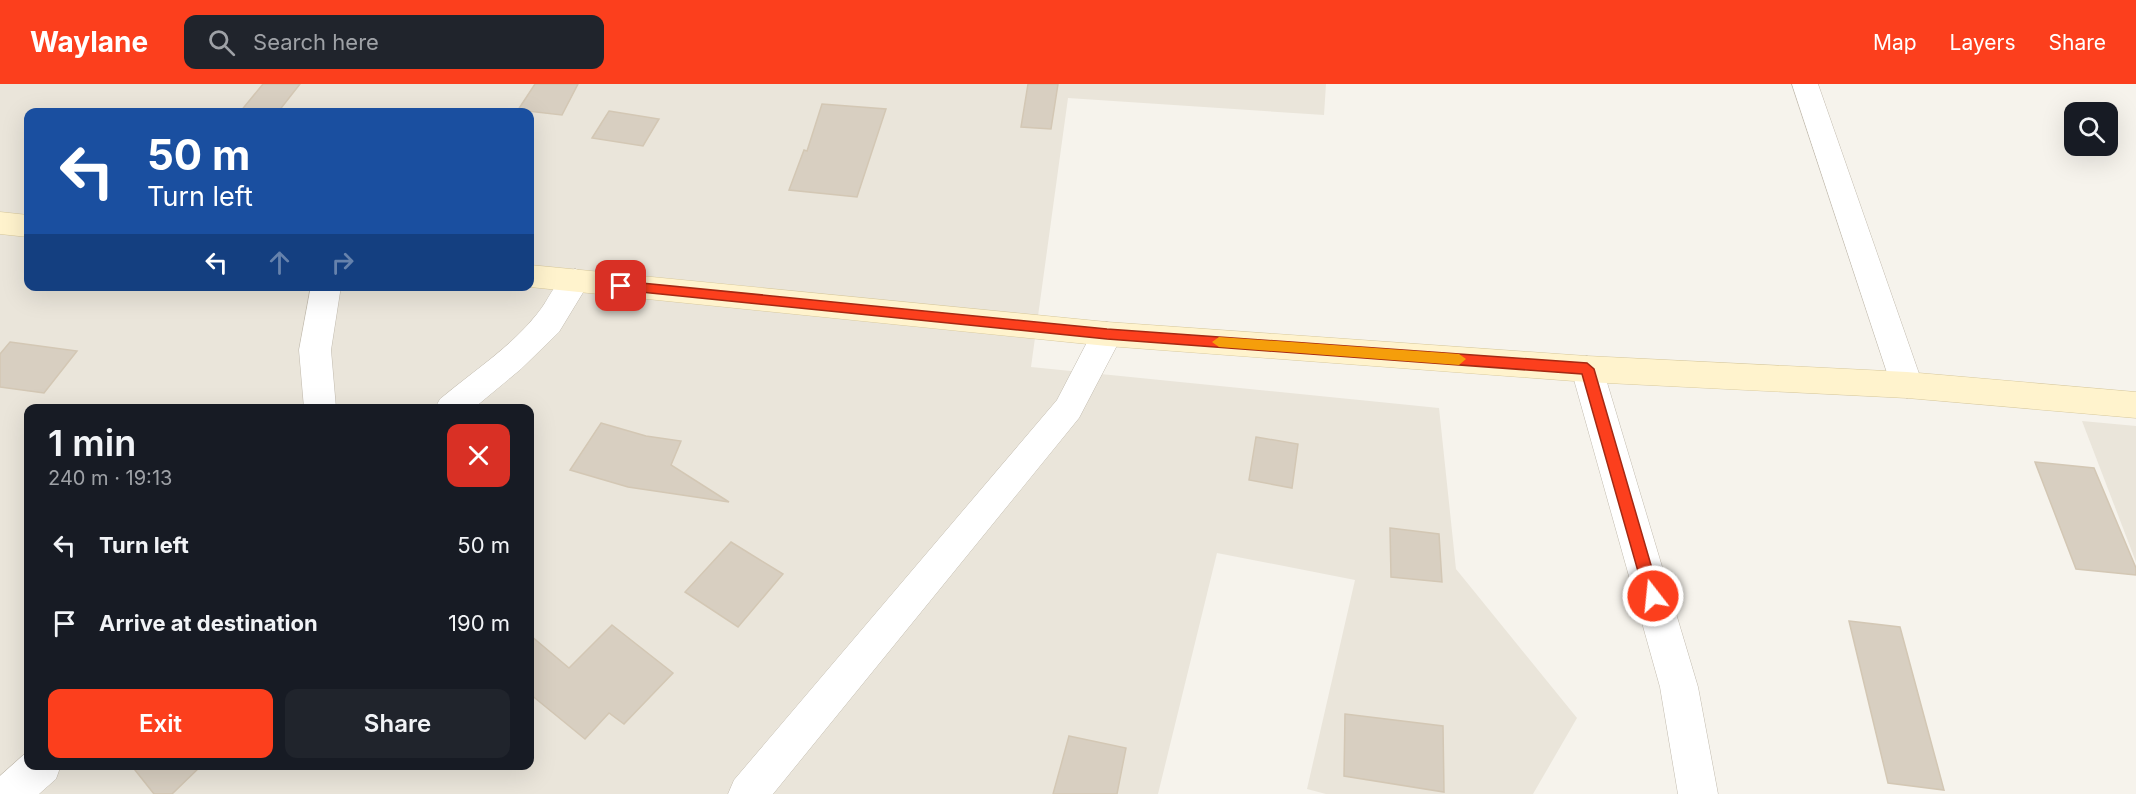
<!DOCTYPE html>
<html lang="en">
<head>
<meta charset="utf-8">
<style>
	:root { --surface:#171b24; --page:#20242c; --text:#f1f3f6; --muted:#9ea1a6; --accent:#fc3f1d }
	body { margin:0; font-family:Inter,sans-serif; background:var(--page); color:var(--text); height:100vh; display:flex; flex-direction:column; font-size:22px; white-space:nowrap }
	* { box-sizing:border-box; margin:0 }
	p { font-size:20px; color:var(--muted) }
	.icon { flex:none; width:33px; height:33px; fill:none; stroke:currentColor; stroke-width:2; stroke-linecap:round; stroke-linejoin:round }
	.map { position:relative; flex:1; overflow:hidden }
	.details { position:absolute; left:24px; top:320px; width:510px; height:366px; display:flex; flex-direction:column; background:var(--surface); border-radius:12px; box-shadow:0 6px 24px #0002 }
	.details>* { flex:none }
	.hud { position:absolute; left:24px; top:24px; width:510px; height:183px; border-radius:12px; box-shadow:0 6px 24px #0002; background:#1a4fa0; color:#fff; overflow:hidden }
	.buttons { position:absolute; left:2064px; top:18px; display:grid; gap:12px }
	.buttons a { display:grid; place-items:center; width:54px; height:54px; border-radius:12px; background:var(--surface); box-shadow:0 6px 24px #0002; font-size:30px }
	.pin { position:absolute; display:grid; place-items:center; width:51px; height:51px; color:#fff; margin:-26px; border-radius:12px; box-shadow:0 3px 9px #0006 }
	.me { position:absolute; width:66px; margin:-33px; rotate:344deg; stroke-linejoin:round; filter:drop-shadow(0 0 4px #0008) }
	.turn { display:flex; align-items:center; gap:21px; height:126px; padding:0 24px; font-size:27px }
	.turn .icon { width:78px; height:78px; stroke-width:2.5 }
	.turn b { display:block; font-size:42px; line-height:51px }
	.lanes { display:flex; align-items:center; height:57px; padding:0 24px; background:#0003; justify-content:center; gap:30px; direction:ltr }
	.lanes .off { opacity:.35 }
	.round { display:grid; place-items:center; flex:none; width:63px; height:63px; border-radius:12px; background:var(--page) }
	.head { display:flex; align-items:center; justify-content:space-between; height:102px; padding:0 24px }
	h1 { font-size:36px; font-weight:600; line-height:45px }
	.action { display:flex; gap:12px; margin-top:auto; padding:12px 24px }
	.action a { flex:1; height:69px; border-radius:12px; background:var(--accent); color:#fff; font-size:24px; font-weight:600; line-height:69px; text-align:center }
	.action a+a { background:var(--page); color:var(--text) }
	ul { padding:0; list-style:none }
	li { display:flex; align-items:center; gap:18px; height:78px; padding:0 24px }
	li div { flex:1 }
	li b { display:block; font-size:22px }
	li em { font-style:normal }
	header { display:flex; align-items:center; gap:36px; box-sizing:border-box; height:84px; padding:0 30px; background:var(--accent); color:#fff }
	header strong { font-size:28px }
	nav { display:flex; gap:33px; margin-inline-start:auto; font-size:21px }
	.search { width:420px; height:54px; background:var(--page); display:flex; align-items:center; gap:15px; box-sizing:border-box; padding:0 21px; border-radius:12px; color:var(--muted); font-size:22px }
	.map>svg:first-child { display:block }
	.residential { fill:#eae5da; fill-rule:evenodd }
	.building { fill:#d8cfc1; stroke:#d3c7b4; stroke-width:1.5 }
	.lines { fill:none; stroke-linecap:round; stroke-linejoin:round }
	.street-casing { stroke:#c2bbae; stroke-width:1 }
	.secondary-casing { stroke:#d6c79b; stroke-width:1 }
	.street { fill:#fff; fill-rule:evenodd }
	.secondary { fill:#fff3cd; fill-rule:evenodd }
	.route { fill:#fc3f1d; stroke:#a42913; stroke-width:1.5 }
	.slow { fill:#f59e0b }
</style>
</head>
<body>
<header>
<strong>Waylane</strong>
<div class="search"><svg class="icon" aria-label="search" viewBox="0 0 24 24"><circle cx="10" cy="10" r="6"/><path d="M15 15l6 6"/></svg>Search here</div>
<nav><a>Map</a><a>Layers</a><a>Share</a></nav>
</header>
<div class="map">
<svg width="2136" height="710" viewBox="0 0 2136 710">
	<rect width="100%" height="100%" fill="#f6f3ec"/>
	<g class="residential">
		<path d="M0 0H1326L1324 31 1068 14 1031 283 1439 324 1456 485 1577 634 1533 710H1326L1307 705 1355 496 1217 469 1158 710H0ZM28 28H530V202H28ZM28 324H530V681H28Z"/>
		<path d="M2082 337 2136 342V478Z"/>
	</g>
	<g class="building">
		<path d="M263 0H300L278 28H240Z"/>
		<path d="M535 0H578L562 31 518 26Z"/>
		<path d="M1028 0H1058L1051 45 1021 43Z"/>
		<path d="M822 20 886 25 857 113 789 106 804 66 807 67Z"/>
		<path d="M609 27 659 35 643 62 592 54Z"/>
		<path d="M10 258 77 267 44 309 0 303V270Z"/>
		<path d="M601 339 646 352 681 357 671 381 729 418 628 403 570 386Z"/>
		<path d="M1256 353 1298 360 1292 404 1249 396Z"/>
		<path d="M2035 378 2094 384 2136 484V491L2076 485Z"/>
		<path d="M1390 444 1439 450 1442 498 1391 493Z"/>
		<path d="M731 458 783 490 738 543 685 508Z"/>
		<path d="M1849 537 1900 543 1944 706 1888 699Z"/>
		<path d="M612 541 673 589 624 640 609 629 585 655 530 610V551L569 584Z"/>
		<path d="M1345 630 1443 642 1444 708 1344 692Z"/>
		<path d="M1069 652 1126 664 1117 710H1053Z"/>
		<path d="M131 681H202L172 710H154Z"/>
	</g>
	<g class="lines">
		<g class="street-casing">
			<g id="street">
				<path d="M1792 0H1818L1923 301 1918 310 1907 314 1896 310 1891 301Z"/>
				<path d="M575 185 586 189 590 197 559 248 521 285 474 324H435L440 315C472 288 511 263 537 230 550 215 556 192 575 185Z"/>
				<path d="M311 202H341L331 266 336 324H304L299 266Z"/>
				<path d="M1107 238 1118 241 1123 250 1079 334 773 710H728L734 696 1057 316 1096 241Z"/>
				<path d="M1587 272 1598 276 1603 285 1698 603 1718 710H1678L1660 603 1571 285 1576 276Z"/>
				<path d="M28 667V681H61L56 695 39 710H0V692Z"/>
			</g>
		</g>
		<g class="secondary-casing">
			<g id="secondary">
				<path d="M0 128 28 131V153L0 150Z"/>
				<path d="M530 181 1107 238 1587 272 1907 288 2136 308V334L1907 314 1587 298 1107 262 530 203 527 202H530Z"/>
			</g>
		</g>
		<use href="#street" class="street"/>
		<use href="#secondary" class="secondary"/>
	</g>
	<path class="route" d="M621 197 1107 245 1587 279 1594 285 1660 512 1658 517 1653 519 1648 517 1645 512 1582 290 1107 255 621 206 615 202Z"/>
	<path class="slow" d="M1219 253 1459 270 1466 275 1459 281 1219 263 1212 258Z"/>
</svg>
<div class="buttons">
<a><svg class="icon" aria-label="search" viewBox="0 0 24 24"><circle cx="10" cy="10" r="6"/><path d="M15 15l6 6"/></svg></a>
</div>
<div class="pin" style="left:621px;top:202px;background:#d93025"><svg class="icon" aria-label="arrive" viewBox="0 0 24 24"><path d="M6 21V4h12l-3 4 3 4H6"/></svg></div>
<svg class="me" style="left:1653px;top:512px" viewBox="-20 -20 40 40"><circle r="17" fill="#fc3f1d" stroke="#fff" stroke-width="3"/><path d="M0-11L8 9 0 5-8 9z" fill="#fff"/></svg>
<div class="hud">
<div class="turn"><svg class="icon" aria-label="left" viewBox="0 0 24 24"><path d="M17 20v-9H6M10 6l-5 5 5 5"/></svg><div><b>50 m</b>Turn left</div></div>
<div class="lanes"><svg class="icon" aria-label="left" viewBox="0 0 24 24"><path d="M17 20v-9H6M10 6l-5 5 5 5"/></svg><svg class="icon off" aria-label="ahead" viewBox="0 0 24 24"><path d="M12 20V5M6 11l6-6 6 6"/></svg><svg class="icon off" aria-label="right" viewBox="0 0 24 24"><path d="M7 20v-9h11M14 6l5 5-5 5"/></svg></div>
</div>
<section class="details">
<div class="head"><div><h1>1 min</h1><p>240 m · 19:13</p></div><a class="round" style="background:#d93025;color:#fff"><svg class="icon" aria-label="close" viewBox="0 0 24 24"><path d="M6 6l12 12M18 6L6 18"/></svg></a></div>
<ul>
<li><svg class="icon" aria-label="left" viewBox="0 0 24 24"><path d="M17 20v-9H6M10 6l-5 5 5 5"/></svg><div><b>Turn left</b></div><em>50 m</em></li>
<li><svg class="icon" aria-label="arrive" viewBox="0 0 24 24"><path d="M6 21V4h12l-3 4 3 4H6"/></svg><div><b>Arrive at destination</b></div><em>190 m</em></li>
</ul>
<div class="action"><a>Exit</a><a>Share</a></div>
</section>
</div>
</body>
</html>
